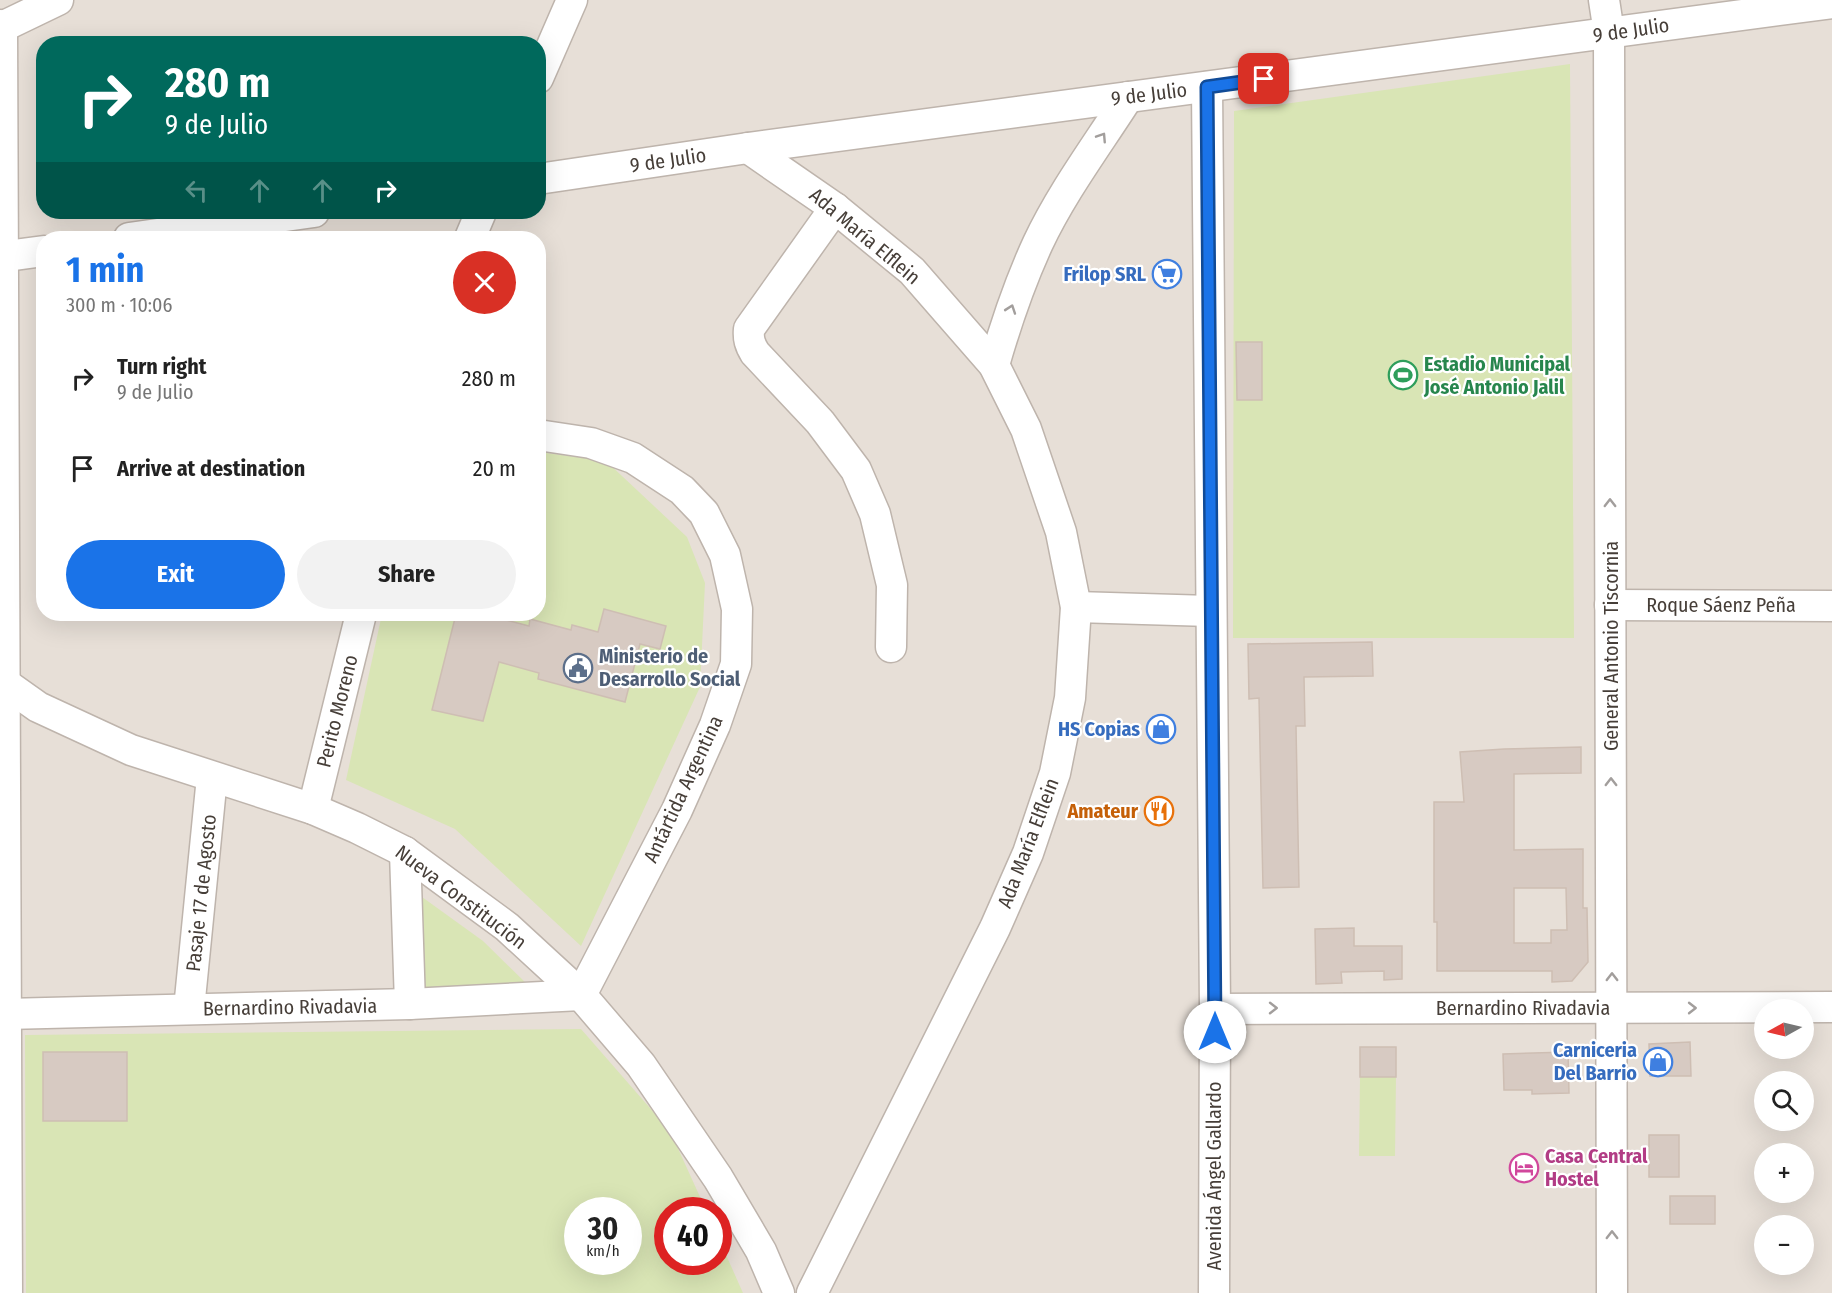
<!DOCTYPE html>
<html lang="en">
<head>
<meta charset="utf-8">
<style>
	:root { --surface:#fff; --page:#f2f2f2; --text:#222; --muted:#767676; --accent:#1a73e8 }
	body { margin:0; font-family:"Fira Sans Condensed",sans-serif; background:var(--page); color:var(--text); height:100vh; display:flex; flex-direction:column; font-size:22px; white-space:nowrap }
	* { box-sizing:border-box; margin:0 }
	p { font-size:20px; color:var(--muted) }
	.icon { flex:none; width:33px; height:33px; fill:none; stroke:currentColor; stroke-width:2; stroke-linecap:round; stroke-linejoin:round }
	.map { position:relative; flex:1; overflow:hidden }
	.drawer { position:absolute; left:36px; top:231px; width:510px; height:390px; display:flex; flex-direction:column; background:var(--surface); border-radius:24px; box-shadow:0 6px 24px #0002 }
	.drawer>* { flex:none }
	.banner { position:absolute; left:36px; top:36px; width:510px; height:183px; border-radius:24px; box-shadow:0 6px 24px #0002; background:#00695c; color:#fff; overflow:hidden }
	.needle { width:39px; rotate:262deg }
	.fabs { position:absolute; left:1754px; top:999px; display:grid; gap:12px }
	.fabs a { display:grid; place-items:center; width:60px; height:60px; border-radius:50%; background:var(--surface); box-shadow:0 6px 24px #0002; font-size:30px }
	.speed { position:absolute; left:564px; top:1197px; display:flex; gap:12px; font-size:30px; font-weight:700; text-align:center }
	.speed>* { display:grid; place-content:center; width:78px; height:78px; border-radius:50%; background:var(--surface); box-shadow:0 6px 24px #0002; line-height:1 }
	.speed small { font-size:15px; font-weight:400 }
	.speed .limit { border:9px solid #d22; background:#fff; color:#111 }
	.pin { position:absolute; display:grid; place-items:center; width:51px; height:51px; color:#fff; margin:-26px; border-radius:12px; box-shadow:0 3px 9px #0006 }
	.me { position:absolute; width:66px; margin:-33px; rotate:0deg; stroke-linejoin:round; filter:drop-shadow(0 0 4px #0008) }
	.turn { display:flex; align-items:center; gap:21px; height:126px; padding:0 30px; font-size:27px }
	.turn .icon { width:78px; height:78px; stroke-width:2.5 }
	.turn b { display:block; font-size:42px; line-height:51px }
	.lanes { display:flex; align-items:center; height:57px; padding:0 30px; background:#0003; justify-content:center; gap:30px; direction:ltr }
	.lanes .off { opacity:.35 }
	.round { display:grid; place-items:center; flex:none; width:63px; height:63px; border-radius:32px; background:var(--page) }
	.overview { display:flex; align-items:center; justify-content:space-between; height:102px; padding:0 30px }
	h1 { font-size:36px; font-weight:700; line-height:45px; color:var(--accent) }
	.button { display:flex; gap:12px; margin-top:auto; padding:12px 30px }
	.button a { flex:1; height:69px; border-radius:36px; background:var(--accent); color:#fff; font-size:24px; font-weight:700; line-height:69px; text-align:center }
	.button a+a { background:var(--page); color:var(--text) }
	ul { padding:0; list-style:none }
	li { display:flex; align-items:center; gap:18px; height:90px; padding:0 30px }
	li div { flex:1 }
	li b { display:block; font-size:22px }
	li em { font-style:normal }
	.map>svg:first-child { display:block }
	.residential { fill:#e7dfd7; fill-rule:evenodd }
	.green { fill:#d9e5b5; fill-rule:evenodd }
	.building { fill:#d7cac2; stroke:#cebeb3; stroke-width:1.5; fill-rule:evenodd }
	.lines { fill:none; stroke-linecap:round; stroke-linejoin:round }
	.minor-casing { stroke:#beb4ac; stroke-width:33 }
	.minor { stroke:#fff; stroke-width:30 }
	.oneway { stroke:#a29e9c }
	.route-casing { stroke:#114b97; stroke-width:15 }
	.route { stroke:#1a73e8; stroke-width:10 }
	.labels { text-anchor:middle; stroke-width:4.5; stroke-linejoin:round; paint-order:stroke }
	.street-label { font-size:20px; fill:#463e38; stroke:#fff }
	.shop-label { font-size:20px; font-weight:bold; fill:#366cbe; stroke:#fff; text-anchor:end }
	.leisure-label { font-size:20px; font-weight:bold; fill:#27864d; stroke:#fff; text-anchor:start }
	.service-label { font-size:20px; font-weight:bold; fill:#4e5e75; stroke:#fff; text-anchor:start }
	.food-label { font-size:20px; font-weight:bold; fill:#c56008; stroke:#fff; text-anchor:end }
	.hotel-label { font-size:20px; font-weight:bold; fill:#b23c85; stroke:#fff; text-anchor:start }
</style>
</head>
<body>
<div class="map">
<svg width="1832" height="1293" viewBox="0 0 1832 1293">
	<rect width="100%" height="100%" fill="#f3eee9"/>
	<path class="residential" d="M0 0H1832V1293H0ZM44 44H538V212H44ZM44 238H538V614H44ZM1764 1010H1803V1048H1764ZM1764 1082H1803V1120H1764ZM1764 1154H1803V1192H1764ZM578 1210H628V1262H578ZM668 1210H718V1262H668ZM1764 1226H1803V1264H1764Z"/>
	<g class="green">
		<path d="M1570 64 1574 638H1233L1234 111Z"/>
		<path d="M539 452 606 461 687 537 705 583 700 687 581 946 455 829 346 780 382 614H538Z"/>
		<path d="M422 897 483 941 529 986 424 988Z"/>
		<path d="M581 1029 670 1131 706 1210H668V1262H718L719 1239 743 1293H26L25 1035ZM578 1210H628V1262H578Z"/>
		<path d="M1360 1077H1396L1395 1156H1359Z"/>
	</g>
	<g class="building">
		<path d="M1236 342H1262V400H1237Z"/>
		<path d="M604 609 666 626 660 649 640 644 625 702 538 679 539 673 499 662 483 721 432 710 456 614H483L529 626 530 619 571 630 572 625 598 632Z"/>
		<path d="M1372 642 1373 676 1304 677 1305 726H1296L1299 887 1263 888 1259 698 1249 699 1248 644Z"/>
		<path d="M1581 747V773L1514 774V850L1583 849V908H1587L1588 962 1572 981 1552 982V971H1437V922H1434V802H1464L1460 752 1504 749ZM1514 888H1566L1567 930H1551V943H1514Z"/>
		<path d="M1354 928V946H1402V979L1384 980V971L1341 972 1342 983 1316 984 1315 929Z"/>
		<path d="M1690 1042 1691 1076H1650L1649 1044Z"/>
		<rect x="1360" y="1047" width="36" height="30"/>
		<rect x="43" y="1052" width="84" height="69"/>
		<path d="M1568 1052 1569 1093 1532 1094V1090H1504L1503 1054Z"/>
		<rect x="1649" y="1135" width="30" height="42"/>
		<rect x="1670" y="1196" width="45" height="28"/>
	</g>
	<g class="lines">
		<g class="minor-casing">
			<g id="minor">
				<path d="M1604 0 1609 33 1612 1293"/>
				<path d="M0 25 2 27 7 1293"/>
				<path d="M2 27 58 0"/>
				<path d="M538 78 572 0"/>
				<path d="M1207 87 1215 1009 1214 1293"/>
				<path d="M748 148 835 208 912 271 994 365 1026 429 1061 532 1076 607 1070 698 1055 773 1028 853 995 928 812 1293"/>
				<path d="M538 179 748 148 1832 3"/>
				<path d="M835 208 749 329C748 339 750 345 755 353L820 422 856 470 875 514 892 585 891 647"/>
				<path d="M129 238 314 212"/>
				<path d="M470 238 481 212"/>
				<path d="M0 257 44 251"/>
				<path d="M994 365C1006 323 1020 282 1038 243 1062 192 1098 144 1128 97"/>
				<path d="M1610 605 1832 606"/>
				<path d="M1076 607 1210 611"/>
				<path d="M0 680 38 707 131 750 313 809 357 828 405 852 507 927 581 995 641 1065 718 1178 761 1251 779 1293"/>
				<path d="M313 809 361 614"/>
				<path d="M405 852 410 1004"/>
				<path d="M189 1009 212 777"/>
				<path d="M1215 1009 1832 1007"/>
				<path d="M0 1012 6 1014 410 1004 581 995 677 810 715 725 736 664 737 609 725 555 704 513 682 490 633 458 591 443 538 435"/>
			</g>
		</g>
		<use href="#minor" class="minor"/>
	</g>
	<defs><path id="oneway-chevron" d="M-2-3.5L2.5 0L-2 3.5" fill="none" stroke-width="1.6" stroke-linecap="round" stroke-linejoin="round" transform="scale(1.5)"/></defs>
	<g class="oneway">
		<use href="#oneway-chevron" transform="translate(1102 137) rotate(-57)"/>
		<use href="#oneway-chevron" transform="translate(1011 309) rotate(-71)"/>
		<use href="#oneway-chevron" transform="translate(1610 503) rotate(-90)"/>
		<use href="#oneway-chevron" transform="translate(1611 782) rotate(-90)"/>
		<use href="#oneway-chevron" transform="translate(1612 977) rotate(-90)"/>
		<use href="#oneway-chevron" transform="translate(1273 1008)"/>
		<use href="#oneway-chevron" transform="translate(1692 1008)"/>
		<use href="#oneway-chevron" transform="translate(1612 1235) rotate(-90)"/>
	</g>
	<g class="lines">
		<g class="route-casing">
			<path id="route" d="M1215 1032 1207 87 1264 79"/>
		</g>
		<use href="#route" class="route"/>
	</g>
	<defs>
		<g id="supermarket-ring" transform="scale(1.5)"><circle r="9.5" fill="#fff" stroke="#3f7fe0" stroke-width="1.5"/><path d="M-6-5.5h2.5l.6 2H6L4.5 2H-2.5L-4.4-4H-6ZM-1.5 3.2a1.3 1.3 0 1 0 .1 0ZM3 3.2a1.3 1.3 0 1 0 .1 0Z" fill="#3f7fe0"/></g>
		<g id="stadium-ring" transform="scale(1.5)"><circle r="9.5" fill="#fff" stroke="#2e9e5b" stroke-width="1.5"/><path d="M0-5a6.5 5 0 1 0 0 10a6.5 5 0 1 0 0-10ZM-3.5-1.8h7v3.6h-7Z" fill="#2e9e5b"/></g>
		<g id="civic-ring" transform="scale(1.5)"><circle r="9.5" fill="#fff" stroke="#5c6f8a" stroke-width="1.5"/><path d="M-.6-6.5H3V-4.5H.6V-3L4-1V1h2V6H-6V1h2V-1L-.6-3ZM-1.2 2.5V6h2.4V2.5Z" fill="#5c6f8a"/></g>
		<g id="shop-ring" transform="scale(1.5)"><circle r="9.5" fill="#fff" stroke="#3f7fe0" stroke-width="1.5"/><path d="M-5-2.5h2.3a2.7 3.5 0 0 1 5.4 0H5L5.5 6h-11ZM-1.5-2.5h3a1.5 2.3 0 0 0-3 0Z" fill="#3f7fe0"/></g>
		<g id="restaurant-ring" transform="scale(1.5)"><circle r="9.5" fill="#fff" stroke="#e8710a" stroke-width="1.5"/><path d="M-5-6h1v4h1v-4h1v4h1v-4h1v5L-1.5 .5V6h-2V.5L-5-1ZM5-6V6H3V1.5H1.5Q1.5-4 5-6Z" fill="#e8710a"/></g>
		<g id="hotel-ring" transform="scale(1.5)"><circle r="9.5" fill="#fff" stroke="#d1479c" stroke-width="1.5"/><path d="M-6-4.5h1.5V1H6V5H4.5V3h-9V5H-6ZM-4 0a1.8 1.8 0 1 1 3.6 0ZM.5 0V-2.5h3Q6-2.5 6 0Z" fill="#d1479c"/></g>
	</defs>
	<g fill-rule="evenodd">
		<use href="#supermarket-ring" x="1167" y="274"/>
		<use href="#stadium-ring" x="1403" y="375"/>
		<use href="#civic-ring" x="578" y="668"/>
		<use href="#shop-ring" x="1161" y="729"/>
		<use href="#restaurant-ring" x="1159" y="811"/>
		<use href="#shop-ring" x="1658" y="1062"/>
		<use href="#hotel-ring" x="1524" y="1168"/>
	</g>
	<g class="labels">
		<g class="street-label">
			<text transform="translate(1631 30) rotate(-8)" y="7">9 de Julio</text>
			<text transform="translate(1149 94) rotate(-7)" y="7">9 de Julio</text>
			<text transform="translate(668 160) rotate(-8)" y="7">9 de Julio</text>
			<text transform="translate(865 236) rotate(40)" y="7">Ada María Elflein</text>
			<text x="1721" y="612">Roque Sáenz Peña</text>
			<text transform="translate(1611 646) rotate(-90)" y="7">General Antonio Tiscornia</text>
			<text transform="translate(337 711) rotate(-76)" y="7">Perito Moreno</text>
			<text transform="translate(683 789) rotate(-65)" y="7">Antártida Argentina</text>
			<text transform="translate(1028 843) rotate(-69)" y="7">Ada María Elflein</text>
			<text transform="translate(201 893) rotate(-84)" y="7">Pasaje 17 de Agosto</text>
			<text transform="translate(461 897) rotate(37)" y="7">Nueva Constitución</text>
			<text transform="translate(290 1007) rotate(-1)" y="7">Bernardino Rivadavia</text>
			<text x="1523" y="1015">Bernardino Rivadavia</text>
			<text transform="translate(1214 1176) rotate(-90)" y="7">Avenida Ángel Gallardo</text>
		</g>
		<g class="shop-label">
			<text x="1146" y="281">Frilop SRL</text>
			<text x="1140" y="736">HS Copias</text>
			<text x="1637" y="1057">Carniceria<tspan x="1637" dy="23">Del Barrio</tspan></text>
		</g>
		<g class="leisure-label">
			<text x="1424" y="371">Estadio Municipal<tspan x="1424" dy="23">José Antonio Jalil</tspan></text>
		</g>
		<g class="service-label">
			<text x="599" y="663">Ministerio de<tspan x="599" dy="23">Desarrollo Social</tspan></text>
		</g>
		<g class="food-label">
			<text x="1138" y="818">Amateur</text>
		</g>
		<g class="hotel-label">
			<text x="1545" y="1163">Casa Central<tspan x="1545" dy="23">Hostel</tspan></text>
		</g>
	</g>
</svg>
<div class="fabs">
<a><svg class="needle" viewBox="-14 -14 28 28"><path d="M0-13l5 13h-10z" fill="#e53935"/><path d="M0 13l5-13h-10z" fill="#767676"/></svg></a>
<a><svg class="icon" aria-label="search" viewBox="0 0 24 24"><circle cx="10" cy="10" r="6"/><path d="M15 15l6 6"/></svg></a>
<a>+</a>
<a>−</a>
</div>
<div class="speed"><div>30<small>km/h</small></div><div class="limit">40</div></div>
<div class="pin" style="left:1264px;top:79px;background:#d93025"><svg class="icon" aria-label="arrive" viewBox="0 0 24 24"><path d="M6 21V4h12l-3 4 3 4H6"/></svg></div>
<svg class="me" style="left:1215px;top:1032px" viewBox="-20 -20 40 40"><circle r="19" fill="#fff"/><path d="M0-13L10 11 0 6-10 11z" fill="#1a73e8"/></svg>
<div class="banner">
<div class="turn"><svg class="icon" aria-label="right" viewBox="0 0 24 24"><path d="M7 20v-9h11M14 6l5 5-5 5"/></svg><div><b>280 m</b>9 de Julio</div></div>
<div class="lanes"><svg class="icon off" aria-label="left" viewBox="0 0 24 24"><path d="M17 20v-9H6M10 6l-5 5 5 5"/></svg><svg class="icon off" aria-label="ahead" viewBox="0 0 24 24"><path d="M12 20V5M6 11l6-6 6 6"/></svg><svg class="icon off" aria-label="ahead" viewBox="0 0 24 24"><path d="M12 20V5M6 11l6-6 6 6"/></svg><svg class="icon" aria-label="right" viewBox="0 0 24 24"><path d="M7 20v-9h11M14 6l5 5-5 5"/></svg></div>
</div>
<section class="drawer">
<div class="overview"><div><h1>1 min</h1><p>300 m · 10:06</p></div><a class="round" style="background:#d93025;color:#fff"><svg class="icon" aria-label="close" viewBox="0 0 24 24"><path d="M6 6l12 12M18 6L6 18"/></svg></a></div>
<ul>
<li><svg class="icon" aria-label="right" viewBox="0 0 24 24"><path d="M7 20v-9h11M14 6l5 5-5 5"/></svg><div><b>Turn right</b><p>9 de Julio</p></div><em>280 m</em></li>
<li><svg class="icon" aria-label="arrive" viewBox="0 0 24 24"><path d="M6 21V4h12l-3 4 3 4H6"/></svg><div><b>Arrive at destination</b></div><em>20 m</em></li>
</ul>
<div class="button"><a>Exit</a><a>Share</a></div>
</section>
</div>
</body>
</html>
